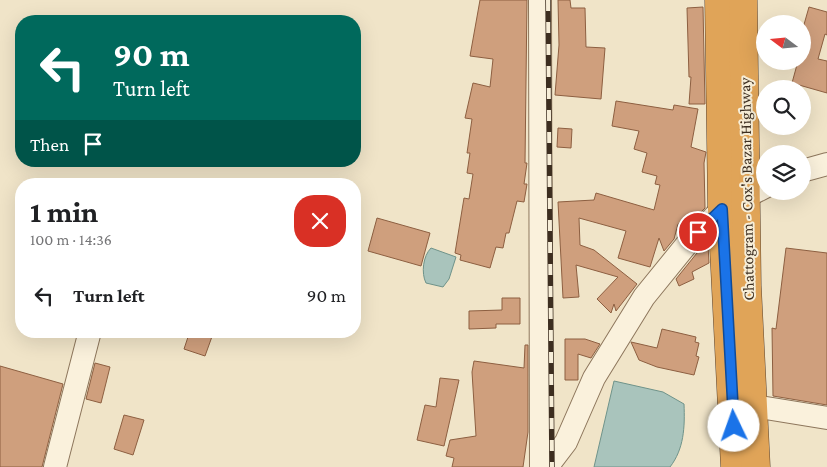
<!DOCTYPE html>
<html lang="en">
<head>
<meta charset="utf-8">
<style>
	:root { --surface:#fff; --page:#f2f2f2; --text:#202124; --muted:#757577 }
	body { margin:0; font-family:"Crimson Pro",serif; background:var(--page); color:var(--text); height:100vh; display:flex; flex-direction:column; font-size:19px; white-space:nowrap }
	* { box-sizing:border-box; margin:0 }
	p { font-size:16px; color:var(--muted) }
	.icon { flex:none; width:28px; height:28px; fill:none; stroke:currentColor; stroke-width:2; stroke-linecap:round; stroke-linejoin:round }
	.map { position:relative; flex:1; overflow:hidden }
	.drawer { position:absolute; left:15px; top:178px; width:346px; height:160px; display:flex; flex-direction:column; background:var(--surface); border-radius:20px; box-shadow:0 5px 20px #0002 }
	.drawer>* { flex:none }
	.guide { position:absolute; left:15px; top:15px; width:346px; height:152px; border-radius:20px; box-shadow:0 5px 20px #0002; background:#00695c; color:#fff; overflow:hidden }
	.needle { width:32px; rotate:286deg }
	.tools { position:absolute; left:756px; top:15px; display:grid; gap:10px }
	.tools a { display:grid; place-items:center; width:55px; height:55px; border-radius:50%; background:var(--surface); box-shadow:0 5px 20px #0002; font-size:25px }
	.pin { position:absolute; display:grid; place-items:center; width:42px; height:42px; color:#fff; margin:-21px; border:2px solid #fff; border-radius:50%; box-shadow:0 1px 5px #0007 }
	.me { position:absolute; width:55px; margin:-28px; rotate:357deg; stroke-linejoin:round; filter:drop-shadow(0 0 4px #0008) }
	.turn { display:flex; align-items:center; gap:18px; height:105px; padding:0 15px; font-size:22px }
	.turn .icon { width:65px; height:65px; stroke-width:2.5 }
	.turn b { display:block; font-size:35px; line-height:42px }
	.then { display:flex; align-items:center; height:48px; padding:0 15px; background:#0003; gap:10px; font-size:19px }
	.round { display:grid; place-items:center; flex:none; width:52px; height:52px; border-radius:20px; background:var(--page) }
	.summary { display:flex; align-items:center; justify-content:space-between; height:85px; padding:0 15px }
	h1 { font-size:30px; font-weight:700; line-height:38px }
	ul { padding:0; list-style:none }
	li { display:flex; align-items:center; gap:15px; height:65px; padding:0 15px }
	li div { flex:1 }
	li b { display:block; font-size:19px }
	li em { font-style:normal }
	.map>svg:first-child { display:block }
	.water { fill:#a9c4bc; stroke:#6f938a }
	.building { fill:#cf9f7d; stroke:#8d5f41 }
	.lines { fill:none; stroke-linecap:round; stroke-linejoin:round }
	.minor-casing { stroke:#8d765c; stroke-width:24 }
	.highway-casing { stroke:#5b4430; stroke-width:29 }
	.minor { stroke:#faf1dc; stroke-width:22 }
	.highway { stroke:#e0a458; stroke-width:28 }
	.rail-casing { stroke:#3d2e20; stroke-width:5.5 }
	.rail { stroke:#f7eed8; stroke-width:4; stroke-dasharray:11; stroke-linecap:butt }
	.route-casing { stroke:#114b97; stroke-width:12 }
	.route { stroke:#1a73e8; stroke-width:9 }
	.labels { text-anchor:middle; stroke-width:4; stroke-linejoin:round; paint-order:stroke }
	.street-label { font-size:16px; fill:#3d2e20; stroke:#f7eed8 }
</style>
</head>
<body>
<div class="map">
<svg width="827" height="467" viewBox="0 0 827 467">
	<rect width="100%" height="100%" fill="#f0e4c8"/>
	<g class="water">
		<path d="M431 248 456 257 449 279 443 287 426 283C421 273 423 256 431 248Z"/>
		<path d="M614 381 663 392 684 404C685 427 684 449 670 467H594Z"/>
	</g>
	<g class="building">
		<path d="M480 0H527L525 163H527L524 184H527L524 202 517 201 509 233H506L503 248 496 247 490 268 460 260 461 255 455 253 464 198 469 199 473 174 467 173 470 153H467L472 119 465 118 473 83 490 87 493 59 470 56Z"/>
		<path d="M558 0H570L571 8H585L586 47 605 48 601 99 555 95 559 45Z"/>
		<path d="M703 7 705 104H689L691 77H689L687 8Z"/>
		<path d="M809 7 827 12V35L825 34 818 59 827 61V93L792 83 798 61H802V39L805 29 803 28Z"/>
		<path d="M616 101 673 110 674 105 698 109 691 147 706 152 704 163 705 208 690 223 678 224 674 239 664 251 659 238 650 267 618 258 626 231 579 218 580 245 594 250 637 284 616 311 614 304 611 313 597 299 618 277 576 265 579 297 563 298 558 202 594 200 596 193 654 210 660 185 655 184 657 176 642 172 647 153 634 149 639 131 612 126Z"/>
		<path d="M558 128 572 129 571 148 557 147Z"/>
		<path d="M377 218 430 233 421 266 368 251Z"/>
		<path d="M708 245 709 263 692 272 694 279 679 286 676 279 697 253Z"/>
		<path d="M786 248 827 253V405L773 396 772 328 776 329Z"/>
		<path d="M502 298H520V324H496V328L469 329V311L502 310Z"/>
		<path d="M662 329 696 337 695 342 699 343 696 356 699 357 694 375 657 367 639 360 631 342 657 348Z"/>
		<path d="M190 331H214L205 356 184 349Z"/>
		<path d="M565 339H585L600 344 591 358 578 354V380H565Z"/>
		<path d="M525 345H528V432L523 467H452L454 458 446 456 450 440 476 436 472 372 474 361 524 368Z"/>
		<path d="M95 363 110 367 101 403 86 399Z"/>
		<path d="M0 366 63 384 42 467H0Z"/>
		<path d="M440 378 459 380 444 446 417 440 425 405 436 407Z"/>
		<path d="M124 415 144 420 133 455 114 449Z"/>
	</g>
	<g class="lines">
		<g class="minor-casing">
			<g id="minor">
				<path d="M540 0 541 467"/>
				<path d="M802 171 827 164"/>
				<path d="M753 406 827 418"/>
				<path d="M55 467 90 331"/>
				<path d="M547 467 566 442 594 378 644 297 687 244 722 209 765 187"/>
			</g>
		</g>
		<g class="highway-casing">
			<g id="highway">
				<path d="M719 0 722 209 735 467"/>
				<path d="M743 0 747 286 756 467"/>
			</g>
		</g>
		<use href="#minor" class="minor"/>
		<use href="#highway" class="highway"/>
		<g class="rail-casing">
			<path id="rail" d="M548 0 552 467"/>
		</g>
		<use href="#rail" class="rail"/>
	</g>
	<g class="lines">
		<g class="route-casing">
			<path id="route" d="M698 232 722 209 734 426"/>
		</g>
		<use href="#route" class="route"/>
	</g>
	<g class="labels">
		<g class="street-label">
			<text transform="translate(746 189) rotate(-91)" y="6">Chattogram - Cox's Bazar Highway</text>
		</g>
	</g>
</svg>
<div class="tools">
<a><svg class="needle" viewBox="-14 -14 28 28"><path d="M0-13l5 13h-10z" fill="#e53935"/><path d="M0 13l5-13h-10z" fill="#757577"/></svg></a>
<a><svg class="icon" aria-label="search" viewBox="0 0 24 24"><circle cx="10" cy="10" r="6"/><path d="M15 15l6 6"/></svg></a>
<a><svg class="icon" aria-label="layers" viewBox="0 0 24 24"><path d="M12 4l9 5-9 5-9-5zM3 14l9 5 9-5"/></svg></a>
</div>
<div class="pin" style="left:698px;top:232px;background:#d93025"><svg class="icon" aria-label="arrive" viewBox="0 0 24 24"><path d="M6 21V4h12l-3 4 3 4H6"/></svg></div>
<svg class="me" style="left:734px;top:426px" viewBox="-20 -20 40 40"><circle r="19" fill="#fff"/><path d="M0-13L10 11 0 6-10 11z" fill="#1a73e8"/></svg>
<div class="guide">
<div class="turn"><svg class="icon" aria-label="left" viewBox="0 0 24 24"><path d="M17 20v-9H6M10 6l-5 5 5 5"/></svg><div><b>90 m</b>Turn left</div></div>
<div class="then">Then<svg class="icon" aria-label="arrive" viewBox="0 0 24 24"><path d="M6 21V4h12l-3 4 3 4H6"/></svg></div>
</div>
<section class="drawer">
<div class="summary"><div><h1>1 min</h1><p>100 m · 14:36</p></div><a class="round" style="background:#d93025;color:#fff"><svg class="icon" aria-label="close" viewBox="0 0 24 24"><path d="M6 6l12 12M18 6L6 18"/></svg></a></div>
<ul>
<li><svg class="icon" aria-label="left" viewBox="0 0 24 24"><path d="M17 20v-9H6M10 6l-5 5 5 5"/></svg><div><b>Turn left</b></div><em>90 m</em></li>
</ul>
</section>
</div>
</body>
</html>
